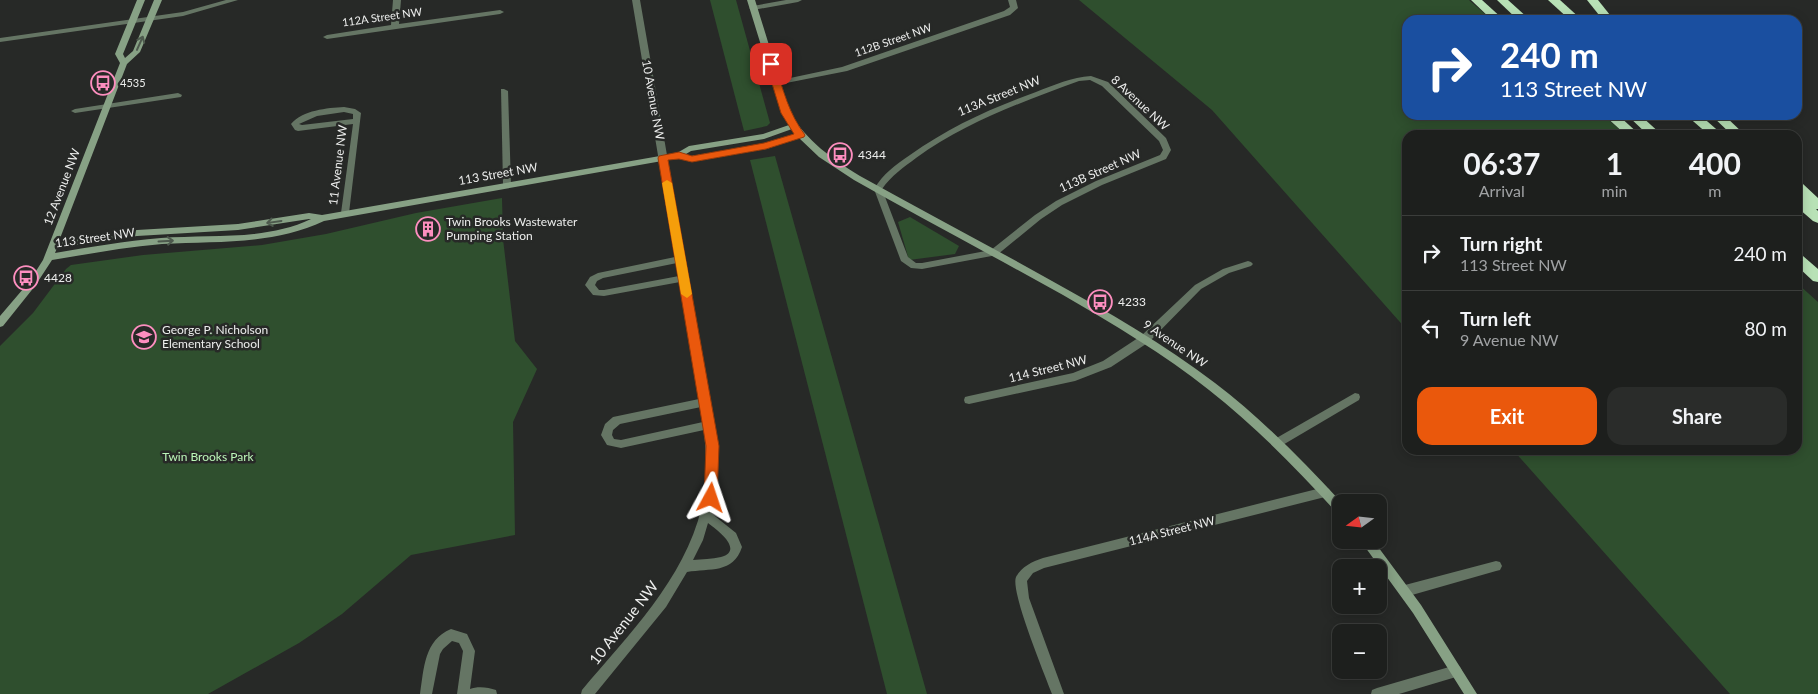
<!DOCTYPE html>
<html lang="en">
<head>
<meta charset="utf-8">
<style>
	:root { --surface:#1d1f1d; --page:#2a2c2a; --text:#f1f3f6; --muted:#a0a2a4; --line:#3b3d3b; --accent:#ea580c }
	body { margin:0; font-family:Lato,sans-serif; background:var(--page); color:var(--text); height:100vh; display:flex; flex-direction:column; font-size:19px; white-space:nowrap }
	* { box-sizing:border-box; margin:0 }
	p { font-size:16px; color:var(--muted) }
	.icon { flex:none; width:28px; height:28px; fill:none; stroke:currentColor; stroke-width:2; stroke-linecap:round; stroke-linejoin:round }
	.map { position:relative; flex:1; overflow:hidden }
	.drawer { position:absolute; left:1402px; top:130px; width:400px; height:325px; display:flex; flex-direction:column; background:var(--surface); border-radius:15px; box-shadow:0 2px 12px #0003,0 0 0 1px var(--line) }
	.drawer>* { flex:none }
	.banner { position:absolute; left:1402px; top:15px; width:400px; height:105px; border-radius:15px; box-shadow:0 2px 12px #0003,0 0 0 1px var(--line); background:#1a4fa0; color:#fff; overflow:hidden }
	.needle { width:32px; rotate:255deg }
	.buttons { position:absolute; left:1332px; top:494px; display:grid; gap:10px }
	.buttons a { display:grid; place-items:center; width:55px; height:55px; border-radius:10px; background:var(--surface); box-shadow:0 2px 12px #0003,0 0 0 1px var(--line); font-size:25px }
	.pin { position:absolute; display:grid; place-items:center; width:42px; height:42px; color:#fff; margin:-21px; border-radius:10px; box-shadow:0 2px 8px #0006 }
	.me { position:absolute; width:55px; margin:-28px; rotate:5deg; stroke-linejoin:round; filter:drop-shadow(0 0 4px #0008) }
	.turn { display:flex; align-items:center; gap:18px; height:105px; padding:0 15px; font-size:22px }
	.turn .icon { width:65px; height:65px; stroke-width:2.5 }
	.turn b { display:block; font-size:35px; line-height:42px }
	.eta { display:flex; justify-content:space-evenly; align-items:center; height:85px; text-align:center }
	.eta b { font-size:30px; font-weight:700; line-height:35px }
	.action { display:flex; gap:10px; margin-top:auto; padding:10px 15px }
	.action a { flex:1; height:58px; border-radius:15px; background:var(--accent); color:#fff; font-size:20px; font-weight:700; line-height:58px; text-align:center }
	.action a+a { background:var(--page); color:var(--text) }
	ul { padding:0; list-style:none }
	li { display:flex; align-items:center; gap:15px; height:75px; padding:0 15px; border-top:1px solid var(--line) }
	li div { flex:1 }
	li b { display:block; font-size:19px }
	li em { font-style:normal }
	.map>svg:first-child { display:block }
	.green { fill:#2f4f2e }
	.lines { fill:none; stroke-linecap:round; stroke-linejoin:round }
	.street { fill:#657564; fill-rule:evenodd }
	.secondary { fill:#87a185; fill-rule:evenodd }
	.highway { fill:#b8e1b6; fill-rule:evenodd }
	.oneway { stroke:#4d594d }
	.route { fill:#ea580c; stroke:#983908 }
	.slow { fill:#f59e0b }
	.labels { text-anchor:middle; stroke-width:5; stroke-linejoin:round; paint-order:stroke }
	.far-street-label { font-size:11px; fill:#ecedec; stroke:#272927 }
	.far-poi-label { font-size:11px; fill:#ecedec; stroke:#272927; text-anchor:start }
	.street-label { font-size:12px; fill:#ecedec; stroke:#272927 }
	.poi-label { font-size:12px; fill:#ecedec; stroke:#272927; text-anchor:start }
	.park-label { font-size:12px; fill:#bcf6b8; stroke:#272927 }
	.near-street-label { font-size:15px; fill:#ecedec; stroke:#272927 }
</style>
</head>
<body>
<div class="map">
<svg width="1818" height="694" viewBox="0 0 1818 694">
	<rect width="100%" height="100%" fill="#272927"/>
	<g class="green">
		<path d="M710 0H736L770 123 767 126 744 131Z"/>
		<path d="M1079 0H1469L1492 20H1408V115H1603L1626 135H1408L1407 330 1212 110Z"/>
		<path d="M775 156 927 694H887L750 160Z"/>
		<path d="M502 198 503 239 515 341 537 369 513 422 515 535 411 555 342 614 299 643 208 694H0V346L33 313 66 269 71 265 143 255 262 245 326 234 416 213Z"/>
		<path d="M910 217 959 246 955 254 909 260 898 222Z"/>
		<path d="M1798 284 1818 302V694H1730L1513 450H1798Z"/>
	</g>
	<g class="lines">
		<g class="street">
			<path d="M226 0H238L183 16 0 42V38L183 12Z"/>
			<path d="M393 0H401L399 24 500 10 504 12 500 14 327 39 323 37 327 35 391 25Z"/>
			<path d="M632 0H640L714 425 718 467 711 513 736 533 742 547C733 574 710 568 687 572L666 607 595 694H581L582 690C629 634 685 579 702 506 708 481 706 456 704 430L621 448 607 445 601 435 605 424 613 417 699 399 680 282 604 296 593 295 585 285 590 277 598 273 675 257ZM677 263 679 276 604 290H599L595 285 597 281 603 278ZM701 407 703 422 621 440 614 439 612 435 613 430 620 424ZM708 523C716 529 745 550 721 557 712 559 702 559 693 560L703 540Z"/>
			<path d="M786 0H802L798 2 753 10 749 8 753 6Z"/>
			<path d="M1008 0H1016L1018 8 1010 15 847 71 776 85 772 83 776 81 842 67 1004 11 1010 7Z"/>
			<path d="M1091 76 1108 82 1166 138 1171 150 1166 159 1102 185 1062 205 1041 219 997 255 922 269 911 268 901 261 874 189C883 174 895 165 910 155 949 127 991 108 1036 92 1054 85 1072 77 1091 76ZM1090 80 1102 86 1159 141 1163 150 1160 155 1096 181 1056 201 1035 215 991 250 922 263H916L908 257 882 189C891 176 904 167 916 158 966 122 1022 102 1079 81Z"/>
			<path d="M501 89H504L508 91 511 185 507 188 503 185Z"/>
			<path d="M178 93 182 95 181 97 75 113 71 111 75 109Z"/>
			<path d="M344 107 355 109 361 113 349 213 345 216 341 213 353 124 298 131 295 130 291 124C303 110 327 108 344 107ZM344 112 353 114V119L302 125 299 124 317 116Z"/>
			<path d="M1248 261 1251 262 1253 264 1251 266 1229 273 1201 289 1149 342 1111 367 1075 381 969 404 965 403 964 400 965 397 969 396 1073 373 1103 361 1141 336 1195 285 1223 269Z"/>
			<path d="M1355 393 1359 394 1360 397 1359 400 1281 446 1277 447 1273 446 1272 443 1273 440Z"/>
			<path d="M1325 487 1329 489 1331 492 1329 495 1325 497 1044 568 1033 573 1027 581 1029 598 1064 694H1052C1045 675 1010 591 1016 577 1022 566 1032 562 1043 558Z"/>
			<path d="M1496 561 1500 562 1502 566 1500 570 1496 571 1405 597 1401 595 1399 591 1401 587 1405 585Z"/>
			<path d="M451 629 467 634 475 651 470 689C477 686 488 687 496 690L497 694H457L463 651 459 643 452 641 443 649 440 654 432 694H420C424 669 424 640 451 629Z"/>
			<path d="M1456 665 1460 667 1462 671 1460 675 1456 677 1399 694H1371L1372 690 1377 688Z"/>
		</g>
		<g class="secondary">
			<path d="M137 0H145L123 54 125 58 133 51 154 0H162L140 52 127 64 59 241 137 230 238 224 309 213 322 215 677 153 689 146 763 134 789 125 782 113 747 0H755L790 113C807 141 832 159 860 176 923 211 988 245 1052 281 1108 312 1164 344 1215 383 1261 418 1302 460 1341 502V515L1337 513C1297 469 1256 427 1209 390 1164 354 1113 324 1063 295 993 256 923 219 854 180L819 157 799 138 766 149 691 162 679 158 324 221C273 245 218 241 162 244 125 247 89 254 52 260L35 286 3 326 0 327V316L29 282 43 260 120 63 115 54ZM792 129 795 134 765 144 691 156 686 154 691 151 764 139ZM309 219H311C265 241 210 234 161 238 125 241 90 247 55 253L57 248 137 236 238 230Z"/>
			<path d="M1360 540H1373L1421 605 1477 694H1464L1413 613Z"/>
		</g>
		<g class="highway">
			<path d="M1471 0H1482L1504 20H1492Z"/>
			<path d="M1497 0H1508L1530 20H1518Z"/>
			<path d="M1548 0H1560L1582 20H1570Z"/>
			<path d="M1587 0H1598L1614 20H1603Z"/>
			<path d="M1604 115H1618L1640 135H1626Z"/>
			<path d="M1627 115H1640L1662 135H1648Z"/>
			<path d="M1686 115H1700L1723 135H1709Z"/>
			<path d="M1711 115H1724L1745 135H1732Z"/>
			<path d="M1798 183 1803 184 1818 198V209H1816L1818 211V223L1813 221 1798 208V197L1802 198 1798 194Z"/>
			<path d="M1798 254 1803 256 1818 269V282L1813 281 1798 267Z"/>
		</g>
	</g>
	<defs><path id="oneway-shaft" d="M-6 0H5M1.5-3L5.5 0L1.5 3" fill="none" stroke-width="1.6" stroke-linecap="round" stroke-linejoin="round" transform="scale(1.25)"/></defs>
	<g class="oneway">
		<use href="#oneway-shaft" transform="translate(140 43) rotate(-66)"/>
		<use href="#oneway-shaft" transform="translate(274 222) rotate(172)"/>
		<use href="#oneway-shaft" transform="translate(166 241) rotate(-3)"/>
	</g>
	<path class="route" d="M771 62 775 64C783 90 789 114 805 135L804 137 766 149 692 162 679 159 668 160 719 446 717 498 715 502 711 503 706 502 704 498 706 446 658 158 659 156 679 152 692 156 764 143 794 134 781 113 766 64Z"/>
	<path class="slow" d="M667 180 672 183 692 294 687 298 681 294 662 183Z"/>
	<defs>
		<g id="bus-ring" transform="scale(1.25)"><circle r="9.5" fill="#272927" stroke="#fd8ebf" stroke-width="1.5"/><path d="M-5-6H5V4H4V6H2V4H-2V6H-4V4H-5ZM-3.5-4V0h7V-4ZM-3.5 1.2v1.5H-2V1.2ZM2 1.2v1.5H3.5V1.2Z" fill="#fd8ebf"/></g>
		<g id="building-ring" transform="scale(1.25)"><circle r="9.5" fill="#272927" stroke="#fd8ebf" stroke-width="1.5"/><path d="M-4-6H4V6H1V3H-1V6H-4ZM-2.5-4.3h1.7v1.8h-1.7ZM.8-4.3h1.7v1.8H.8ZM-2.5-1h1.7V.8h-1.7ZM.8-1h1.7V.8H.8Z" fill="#fd8ebf"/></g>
		<g id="school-ring" transform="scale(1.25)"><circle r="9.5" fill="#272927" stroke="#fd8ebf" stroke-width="1.5"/><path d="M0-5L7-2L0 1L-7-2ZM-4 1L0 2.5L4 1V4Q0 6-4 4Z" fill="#fd8ebf"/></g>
	</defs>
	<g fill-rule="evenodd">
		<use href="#bus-ring" x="103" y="83"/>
		<use href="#bus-ring" x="840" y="155"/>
		<use href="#building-ring" x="428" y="229"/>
		<use href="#bus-ring" x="26" y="278"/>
		<use href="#bus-ring" x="1100" y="302"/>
		<use href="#school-ring" x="144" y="337"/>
	</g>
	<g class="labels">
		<g class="far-street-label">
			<text transform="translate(382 17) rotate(-8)" y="4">112A Street NW</text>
			<text transform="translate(893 40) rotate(-19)" y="4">112B Street NW</text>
		</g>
		<g class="far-poi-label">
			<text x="120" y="87">4535</text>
		</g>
		<g class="street-label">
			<text transform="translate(999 96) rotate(-22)" y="4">113A Street NW</text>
			<text transform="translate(653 100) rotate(80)" y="4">10 Avenue NW</text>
			<text transform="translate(1140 103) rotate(43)" y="4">8 Avenue NW</text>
			<text transform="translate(338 165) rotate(-83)" y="4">11 Avenue NW</text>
			<text transform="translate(1100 171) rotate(-24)" y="4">113B Street NW</text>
			<text transform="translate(498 174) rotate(-10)" y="4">113 Street NW</text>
			<text transform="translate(62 187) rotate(-69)" y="4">12 Avenue NW</text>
			<text transform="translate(95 238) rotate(-8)" y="4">113 Street NW</text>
			<text transform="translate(1175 344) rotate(34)" y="4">9 Avenue NW</text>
			<text transform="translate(1048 369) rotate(-14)" y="4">114 Street NW</text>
			<text transform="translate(1172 531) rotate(-14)" y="4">114A Street NW</text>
		</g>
		<g class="poi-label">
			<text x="858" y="159">4344</text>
			<text x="446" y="226">Twin Brooks Wastewater<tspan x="446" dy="14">Pumping Station</tspan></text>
			<text x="44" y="282">4428</text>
			<text x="1118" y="306">4233</text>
			<text x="162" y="334">George P. Nicholson<tspan x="162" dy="14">Elementary School</tspan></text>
		</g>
		<g class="park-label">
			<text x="208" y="461">Twin Brooks Park</text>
		</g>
		<g class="near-street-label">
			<text transform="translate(624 623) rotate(-52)" y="5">10 Avenue NW</text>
		</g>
	</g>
</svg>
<div class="buttons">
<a><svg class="needle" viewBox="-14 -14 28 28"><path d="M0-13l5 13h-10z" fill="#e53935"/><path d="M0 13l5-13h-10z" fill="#a0a2a4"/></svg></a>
<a>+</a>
<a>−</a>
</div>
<div class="pin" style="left:771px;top:64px;background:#d93025"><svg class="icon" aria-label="arrive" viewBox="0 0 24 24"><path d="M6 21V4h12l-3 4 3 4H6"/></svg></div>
<svg class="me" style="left:711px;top:498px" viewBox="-20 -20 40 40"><path d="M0-17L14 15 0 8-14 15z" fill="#ea580c" stroke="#fff" stroke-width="4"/></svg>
<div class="banner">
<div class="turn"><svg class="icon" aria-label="right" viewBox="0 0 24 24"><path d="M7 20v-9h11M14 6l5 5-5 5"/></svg><div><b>240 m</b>113 Street NW</div></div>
</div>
<section class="drawer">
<div class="eta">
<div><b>06:37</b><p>Arrival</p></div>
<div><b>1</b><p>min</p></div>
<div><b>400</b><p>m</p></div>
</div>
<ul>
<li><svg class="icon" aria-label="right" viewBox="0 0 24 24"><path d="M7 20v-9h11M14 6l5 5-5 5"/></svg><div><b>Turn right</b><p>113 Street NW</p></div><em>240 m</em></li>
<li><svg class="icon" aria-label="left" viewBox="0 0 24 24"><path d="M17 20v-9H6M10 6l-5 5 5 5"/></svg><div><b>Turn left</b><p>9 Avenue NW</p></div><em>80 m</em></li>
</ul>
<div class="action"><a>Exit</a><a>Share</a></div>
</section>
</div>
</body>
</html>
